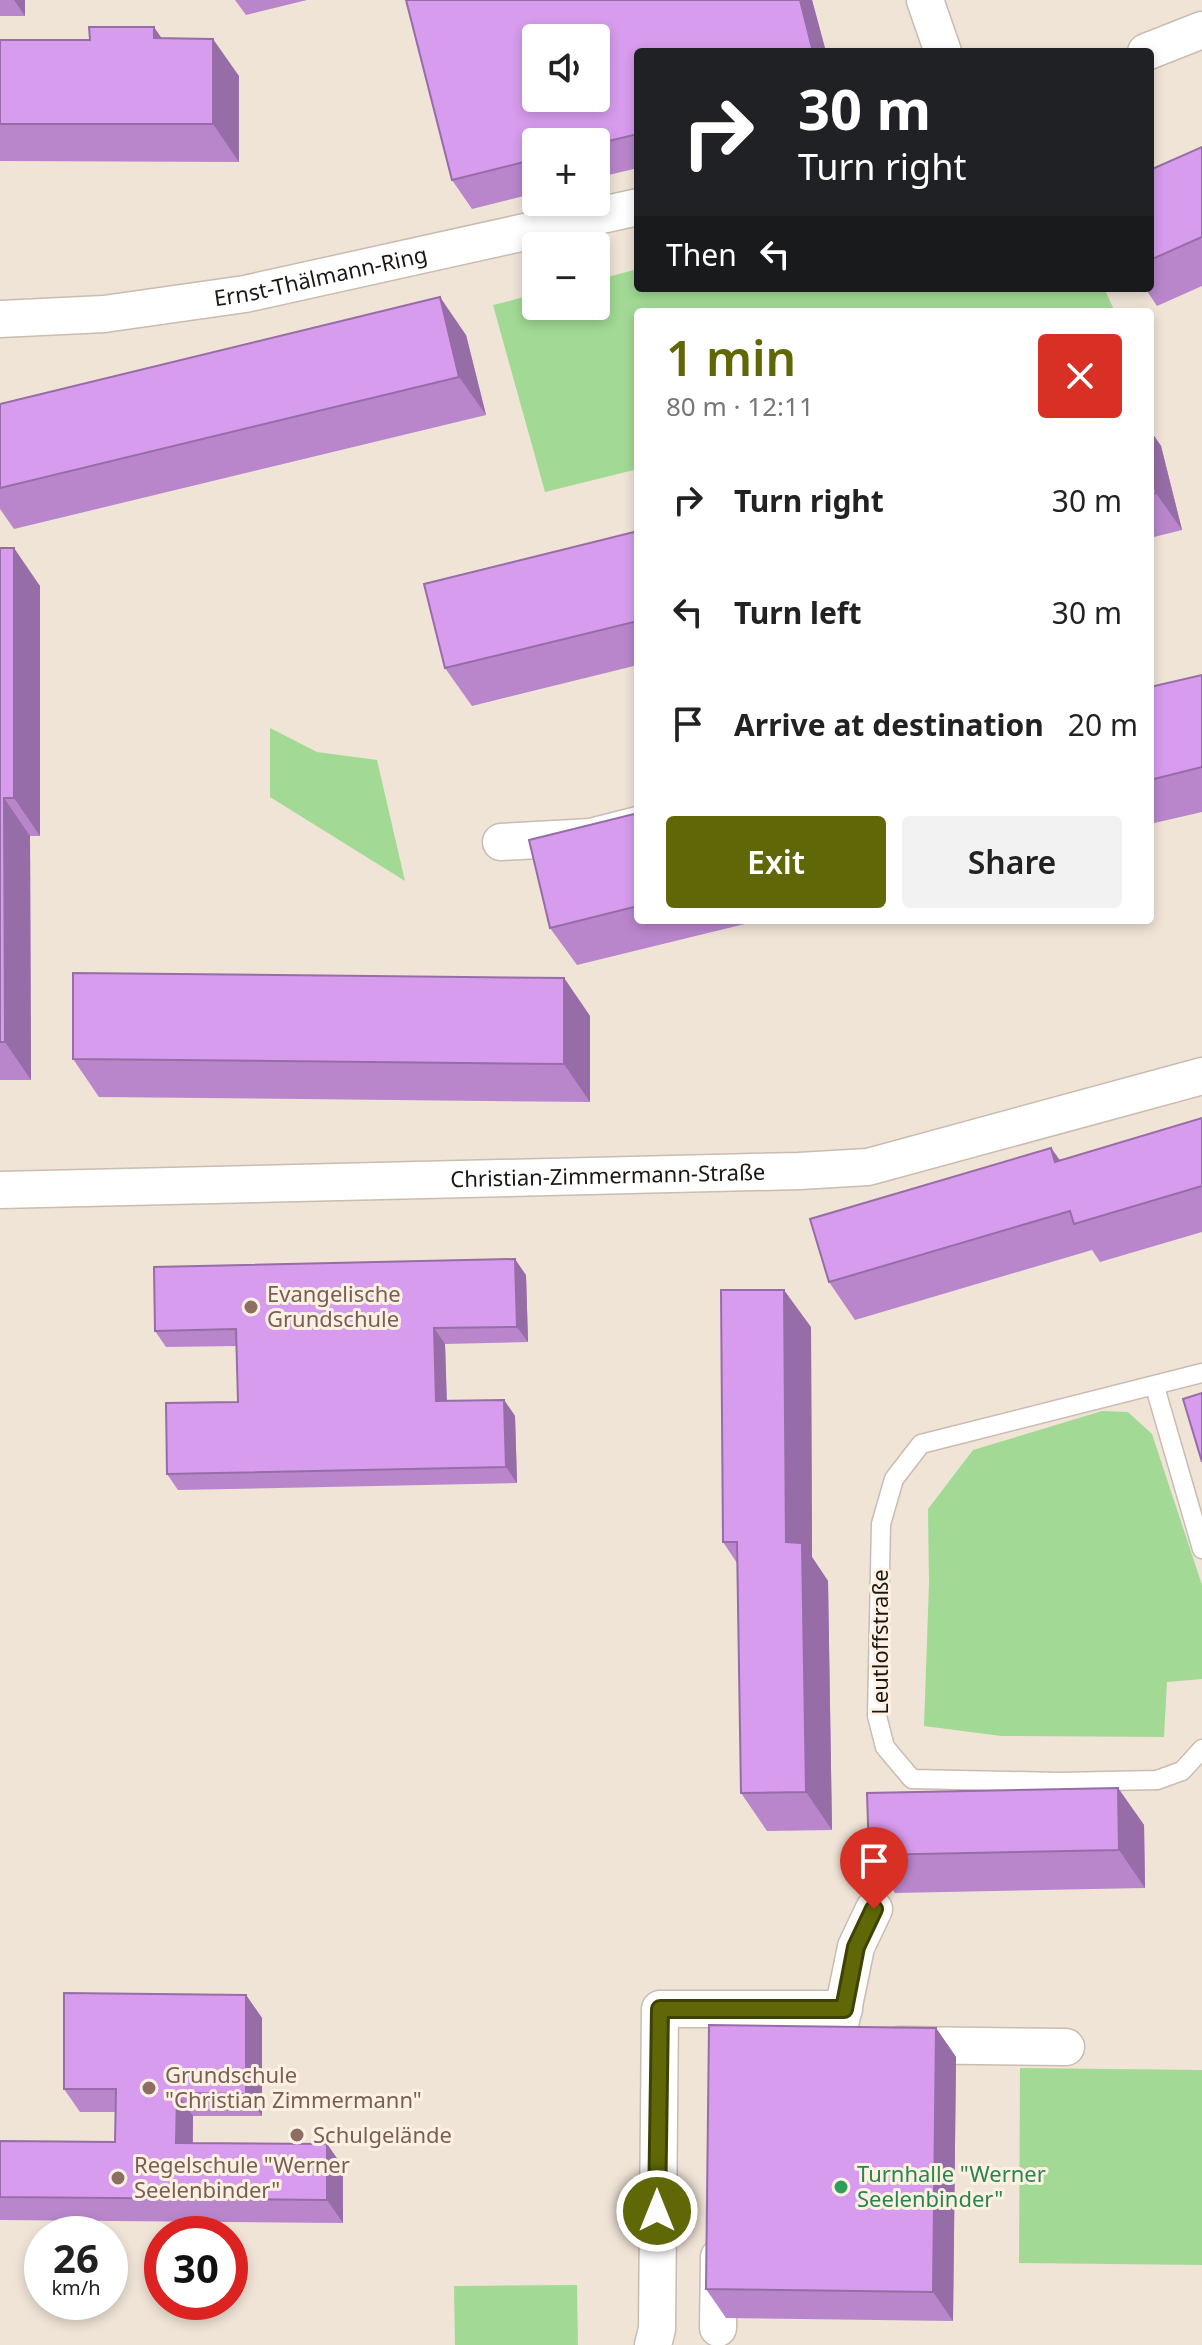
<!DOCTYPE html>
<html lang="en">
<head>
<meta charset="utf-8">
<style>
	:root { --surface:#fff; --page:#f2f2f2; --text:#222; --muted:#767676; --accent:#606706 }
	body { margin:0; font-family:"Noto Sans",sans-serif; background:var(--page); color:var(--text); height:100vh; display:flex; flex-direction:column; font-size:30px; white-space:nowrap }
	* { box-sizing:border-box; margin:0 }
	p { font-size:26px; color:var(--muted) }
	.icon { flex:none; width:44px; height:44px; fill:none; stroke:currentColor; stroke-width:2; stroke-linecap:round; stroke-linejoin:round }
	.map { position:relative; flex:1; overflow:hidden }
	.side { position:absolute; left:634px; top:308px; width:520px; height:616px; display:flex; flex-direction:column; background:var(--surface); border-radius:8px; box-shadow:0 4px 12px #0003 }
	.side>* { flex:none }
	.banner { position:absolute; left:634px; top:48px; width:520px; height:244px; border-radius:8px; box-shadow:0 4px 12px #0003; background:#202124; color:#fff; overflow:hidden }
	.fabs { position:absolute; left:522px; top:24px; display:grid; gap:16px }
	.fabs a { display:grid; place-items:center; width:88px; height:88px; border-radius:8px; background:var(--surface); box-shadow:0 4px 12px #0003; font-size:40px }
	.speed { position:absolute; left:24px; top:2216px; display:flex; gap:16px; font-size:40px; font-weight:700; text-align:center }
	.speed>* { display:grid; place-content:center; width:104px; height:104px; border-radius:50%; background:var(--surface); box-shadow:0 4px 12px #0003; line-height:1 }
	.speed small { font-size:20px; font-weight:400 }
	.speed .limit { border:12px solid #d22; background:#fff; color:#111 }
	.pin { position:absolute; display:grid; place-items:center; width:68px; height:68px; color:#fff; margin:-82px -34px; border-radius:50% 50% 50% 0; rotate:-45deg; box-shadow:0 0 8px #0007 }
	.pin .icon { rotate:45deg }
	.me { position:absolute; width:88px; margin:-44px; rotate:0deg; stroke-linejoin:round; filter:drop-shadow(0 0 6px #0008) }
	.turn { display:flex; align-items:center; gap:28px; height:168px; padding:0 32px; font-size:36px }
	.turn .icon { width:104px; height:104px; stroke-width:2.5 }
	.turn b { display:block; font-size:56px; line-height:68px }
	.then { display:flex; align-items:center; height:76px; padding:0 32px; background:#0003; gap:16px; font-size:30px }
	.round { display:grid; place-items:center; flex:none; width:84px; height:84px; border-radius:8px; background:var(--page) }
	.summary { display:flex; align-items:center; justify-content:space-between; height:136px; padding:0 32px }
	h1 { font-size:48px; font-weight:600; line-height:60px; color:var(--accent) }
	.cta { display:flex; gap:16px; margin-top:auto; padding:16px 32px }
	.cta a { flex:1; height:92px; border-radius:8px; background:var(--accent); color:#fff; font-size:32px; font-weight:600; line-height:92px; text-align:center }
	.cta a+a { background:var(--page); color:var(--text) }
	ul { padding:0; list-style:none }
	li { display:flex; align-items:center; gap:24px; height:112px; padding:0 32px }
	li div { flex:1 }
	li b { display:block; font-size:30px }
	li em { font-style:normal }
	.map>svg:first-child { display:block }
	.green { fill:#a2da95 }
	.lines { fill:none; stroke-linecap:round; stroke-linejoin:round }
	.lane-casing { stroke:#c9bcb0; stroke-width:21 }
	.street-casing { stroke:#c9bcb0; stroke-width:39 }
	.lane { stroke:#fff; stroke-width:18 }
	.street { stroke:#fff; stroke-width:36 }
	.wall { fill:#b986cc; fill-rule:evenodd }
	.shaded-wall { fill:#966da6 }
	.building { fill:#d79ced; stroke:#966da6; stroke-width:2; fill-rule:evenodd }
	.route-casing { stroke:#3e4304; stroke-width:20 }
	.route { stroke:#606706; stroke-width:14 }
	.education-dot { fill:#8d6e63; stroke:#fef1e4; stroke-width:3 }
	.leisure-dot { fill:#2e9e5b; stroke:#fef1e4; stroke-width:3 }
	.labels { text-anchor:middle; stroke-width:6; stroke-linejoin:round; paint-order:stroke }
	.street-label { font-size:22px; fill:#1b1712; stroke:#fef1e4 }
	.education-label { font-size:22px; fill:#785e54; stroke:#fef1e4; text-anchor:start }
	.leisure-label { font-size:22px; fill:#27864d; stroke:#fef1e4; text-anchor:start }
</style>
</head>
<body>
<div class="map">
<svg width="1202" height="2345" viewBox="0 0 1202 2345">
	<rect width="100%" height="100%" fill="#f0e4d7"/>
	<g class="green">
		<path d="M638 269V288H1104L1115 312H638V469L545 492 493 305 536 294V306H596V280Z"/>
		<path d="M270 728 317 752 377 760 405 881 270 797Z"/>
		<path d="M1102 1411 1128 1412 1152 1434 1202 1585V1679L1167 1682 1164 1737 1001 1736 924 1726 929 1583 928 1509 973 1450Z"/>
		<path d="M1020 2068 1202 2070V2265L1019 2263Z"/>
		<path d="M577 2285 578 2345H455L454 2286Z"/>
	</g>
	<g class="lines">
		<g class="lane-casing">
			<g id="lane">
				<path d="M1202 1373 921 1444 894 1479 881 1524 877 1716 885 1747 912 1779 1059 1782 1157 1780 1182 1771 1202 1749"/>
				<path d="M1155 1387 1202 1549"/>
			</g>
		</g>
		<g class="street-casing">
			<g id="street">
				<path d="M925 0 943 52"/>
				<path d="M1146 52 1202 30"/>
				<path id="s1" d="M0 319 104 314 245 294 638 207"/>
				<path d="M501 842 591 837 638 825"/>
				<path id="s2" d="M0 1190 799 1171 868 1167 1202 1076"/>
				<path d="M839 2030 856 1947 874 1909"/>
				<path d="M900 2045 1066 2047"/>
				<path d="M718 2328 719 2257"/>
				<path d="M653 2345 657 2329 660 2009H844"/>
			</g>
		</g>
		<use href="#lane" class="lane"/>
		<use href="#street" class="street"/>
	</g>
	<g class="wall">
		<rect x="0" y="0" width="25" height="16"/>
		<path d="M235 0H307L246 15Z"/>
		<path d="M406 0H812L826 52H638V168L596 178V142H536V193L472 209 452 180ZM536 38H596V98H536Z"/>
		<path d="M162 38 239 76V162L0 161V40H90Z"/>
		<path d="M1202 147V286L1157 306 1145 288H1150V170Z"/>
		<path d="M466 335 486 415 14 529 0 509V404Z"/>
		<path d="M1150 430 1161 446 1182 530 1150 538Z"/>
		<path d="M638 531V665L472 706 445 668Z"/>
		<path d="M0 548 40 586V836H30L31 1080H0Z"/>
		<path d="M1202 675V812L1150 824V687Z"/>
		<path d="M638 813V920H761L577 965 550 928Z"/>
		<path d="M564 978 590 1016V1102L99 1097 73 1059Z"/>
		<path d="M1202 1118V1232L1100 1262 1092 1250 855 1320 829 1282 1051 1148 1060 1160Z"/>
		<path d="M526 1275 528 1342 445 1344 447 1401 504 1400 515 1416 517 1483 178 1490 167 1474 238 1402 237 1346 166 1347 155 1331Z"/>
		<path d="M811 1327 812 1557 828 1581 832 1830 767 1831 741 1793 737 1563 723 1542Z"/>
		<path d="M1118 1788 1144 1825 1145 1888 895 1893 869 1855Z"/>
		<path d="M246 1995 262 2018V2116H193V2143L327 2144 343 2167V2223L0 2220V2141L115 2142V2112H80L64 2089Z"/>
		<path d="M936 2028 956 2057 953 2321 726 2318 706 2289Z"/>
	</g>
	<g class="shaded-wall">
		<path d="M14 0H25V16Z"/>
		<path d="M800 0H812L826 52H813Z"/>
		<path d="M154 27 180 65 154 38Z"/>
		<path d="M213 39 239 76V162L213 124Z"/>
		<path d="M440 297 466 335 486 415 459 377Z"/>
		<path d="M1150 430 1161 446 1182 530 1156 493 1150 468Z"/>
		<path d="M14 548 40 586V836L14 798Z"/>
		<path d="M4 798 30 836 31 1080 5 1042Z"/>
		<path d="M564 978 590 1016V1102L564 1064Z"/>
		<path d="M1051 1148 1077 1186 1055 1162Z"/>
		<path d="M515 1259 526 1275 528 1342 517 1327Z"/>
		<path d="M784 1290 811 1327 812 1557 828 1581 832 1830 806 1792 786 1542Z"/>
		<path d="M434 1328 445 1344 447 1417 436 1401Z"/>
		<path d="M504 1400 515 1416 517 1483 506 1467Z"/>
		<path d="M1118 1788 1144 1825 1145 1888 1119 1850Z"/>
		<path d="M246 1995 262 2018V2116L246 2094Z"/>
		<path d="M936 2028 956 2057 953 2321 933 2292Z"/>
		<path d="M177 2093 193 2116 192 2166 176 2143Z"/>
		<path d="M327 2144 343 2167V2223L327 2200Z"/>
	</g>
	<g class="building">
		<path d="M406 0H800L813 52H638V134L596 144V142H536V159L452 180ZM536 38H596V98H536Z"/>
		<path d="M89 27H154V38L213 39V124H0V40H90Z"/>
		<path d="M1202 147V237L1150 260V170Z"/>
		<path d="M440 297 459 377 0 488V404Z"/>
		<path d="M1150 468 1156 493 1150 494Z"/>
		<path d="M638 531V621L445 668 424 584Z"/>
		<path d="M0 548H14V798H4L5 1042H0Z"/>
		<path d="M1202 675V767L1150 780V687Z"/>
		<path d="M638 813V906L550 928 529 840Z"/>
		<path d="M73 973 564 978V1064L73 1059Z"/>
		<path d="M1202 1118V1186L1074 1224 1070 1211 829 1282 810 1219 1051 1148 1055 1162Z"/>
		<path d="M515 1259 517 1327 434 1328 436 1401 504 1400 506 1467 167 1474 166 1403 238 1402 236 1329 155 1331 154 1267Z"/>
		<path d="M721 1290H784L786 1542 802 1543 806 1792 741 1793 737 1542H723Z"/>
		<path d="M1202 1393V1462L1183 1399Z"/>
		<path d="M1118 1788 1119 1850 869 1855 867 1793Z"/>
		<path d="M64 1993 246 1995V2094L177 2093 176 2143 327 2144V2200L0 2197V2141L115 2142 116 2089H64Z"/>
		<path d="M709 2025 936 2028 933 2292 706 2289Z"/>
	</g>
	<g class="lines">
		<g class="route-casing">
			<path id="route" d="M657 2211 660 2009H844L856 1947 874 1909"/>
		</g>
		<use href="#route" class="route"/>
	</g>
	<g class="education-dot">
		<circle cx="251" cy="1307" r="8"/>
		<circle cx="149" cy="2088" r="8"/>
		<circle cx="297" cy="2135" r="8"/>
		<circle cx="118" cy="2178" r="8"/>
	</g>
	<circle class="leisure-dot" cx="841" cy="2187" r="8"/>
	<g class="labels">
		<g class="street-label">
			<text dy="8" stroke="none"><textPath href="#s1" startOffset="324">Ernst-Thälmann-Ring</textPath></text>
			<text dy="8" stroke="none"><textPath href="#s2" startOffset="608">Christian-Zimmermann-Straße</textPath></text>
			<text transform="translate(880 1642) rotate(-90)" y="8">Leutloffstraße</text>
		</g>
		<g class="education-label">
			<text x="267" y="1302">Evangelische<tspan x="267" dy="25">Grundschule</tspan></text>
			<text x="165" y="2083">Grundschule<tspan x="165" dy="25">"Christian Zimmermann"</tspan></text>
			<text x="313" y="2143">Schulgelände</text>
			<text x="134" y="2173">Regelschule "Werner<tspan x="134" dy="25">Seelenbinder"</tspan></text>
		</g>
		<g class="leisure-label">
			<text x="857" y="2182">Turnhalle "Werner<tspan x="857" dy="25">Seelenbinder"</tspan></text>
		</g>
	</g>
</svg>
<div class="fabs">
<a><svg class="icon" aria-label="sound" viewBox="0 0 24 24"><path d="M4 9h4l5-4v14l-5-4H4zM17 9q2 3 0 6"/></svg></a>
<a>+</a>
<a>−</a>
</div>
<div class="speed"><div>26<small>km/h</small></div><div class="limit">30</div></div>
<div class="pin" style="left:874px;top:1909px;background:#d93025"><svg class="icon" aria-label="arrive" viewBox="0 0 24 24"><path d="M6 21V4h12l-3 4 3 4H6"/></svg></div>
<svg class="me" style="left:657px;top:2211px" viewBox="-20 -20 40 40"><circle r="17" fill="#606706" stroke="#fff" stroke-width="3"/><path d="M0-11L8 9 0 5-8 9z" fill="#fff"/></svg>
<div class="banner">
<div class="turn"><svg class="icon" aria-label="right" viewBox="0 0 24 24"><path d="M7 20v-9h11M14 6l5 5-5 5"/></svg><div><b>30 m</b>Turn right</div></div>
<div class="then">Then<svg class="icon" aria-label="left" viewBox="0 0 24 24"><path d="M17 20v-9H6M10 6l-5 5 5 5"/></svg></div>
</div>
<section class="side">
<div class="summary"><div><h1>1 min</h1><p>80 m · 12:11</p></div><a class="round" style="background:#d93025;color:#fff"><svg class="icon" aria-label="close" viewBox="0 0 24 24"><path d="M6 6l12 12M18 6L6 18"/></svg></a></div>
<ul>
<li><svg class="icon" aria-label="right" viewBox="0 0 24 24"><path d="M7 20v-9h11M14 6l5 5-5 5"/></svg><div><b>Turn right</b></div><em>30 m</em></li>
<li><svg class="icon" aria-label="left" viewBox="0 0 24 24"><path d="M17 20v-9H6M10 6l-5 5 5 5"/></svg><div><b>Turn left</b></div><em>30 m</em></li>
<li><svg class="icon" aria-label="arrive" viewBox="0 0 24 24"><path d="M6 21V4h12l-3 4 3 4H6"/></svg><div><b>Arrive at destination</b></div><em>20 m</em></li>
</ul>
<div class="cta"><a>Exit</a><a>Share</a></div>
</section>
</div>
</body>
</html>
